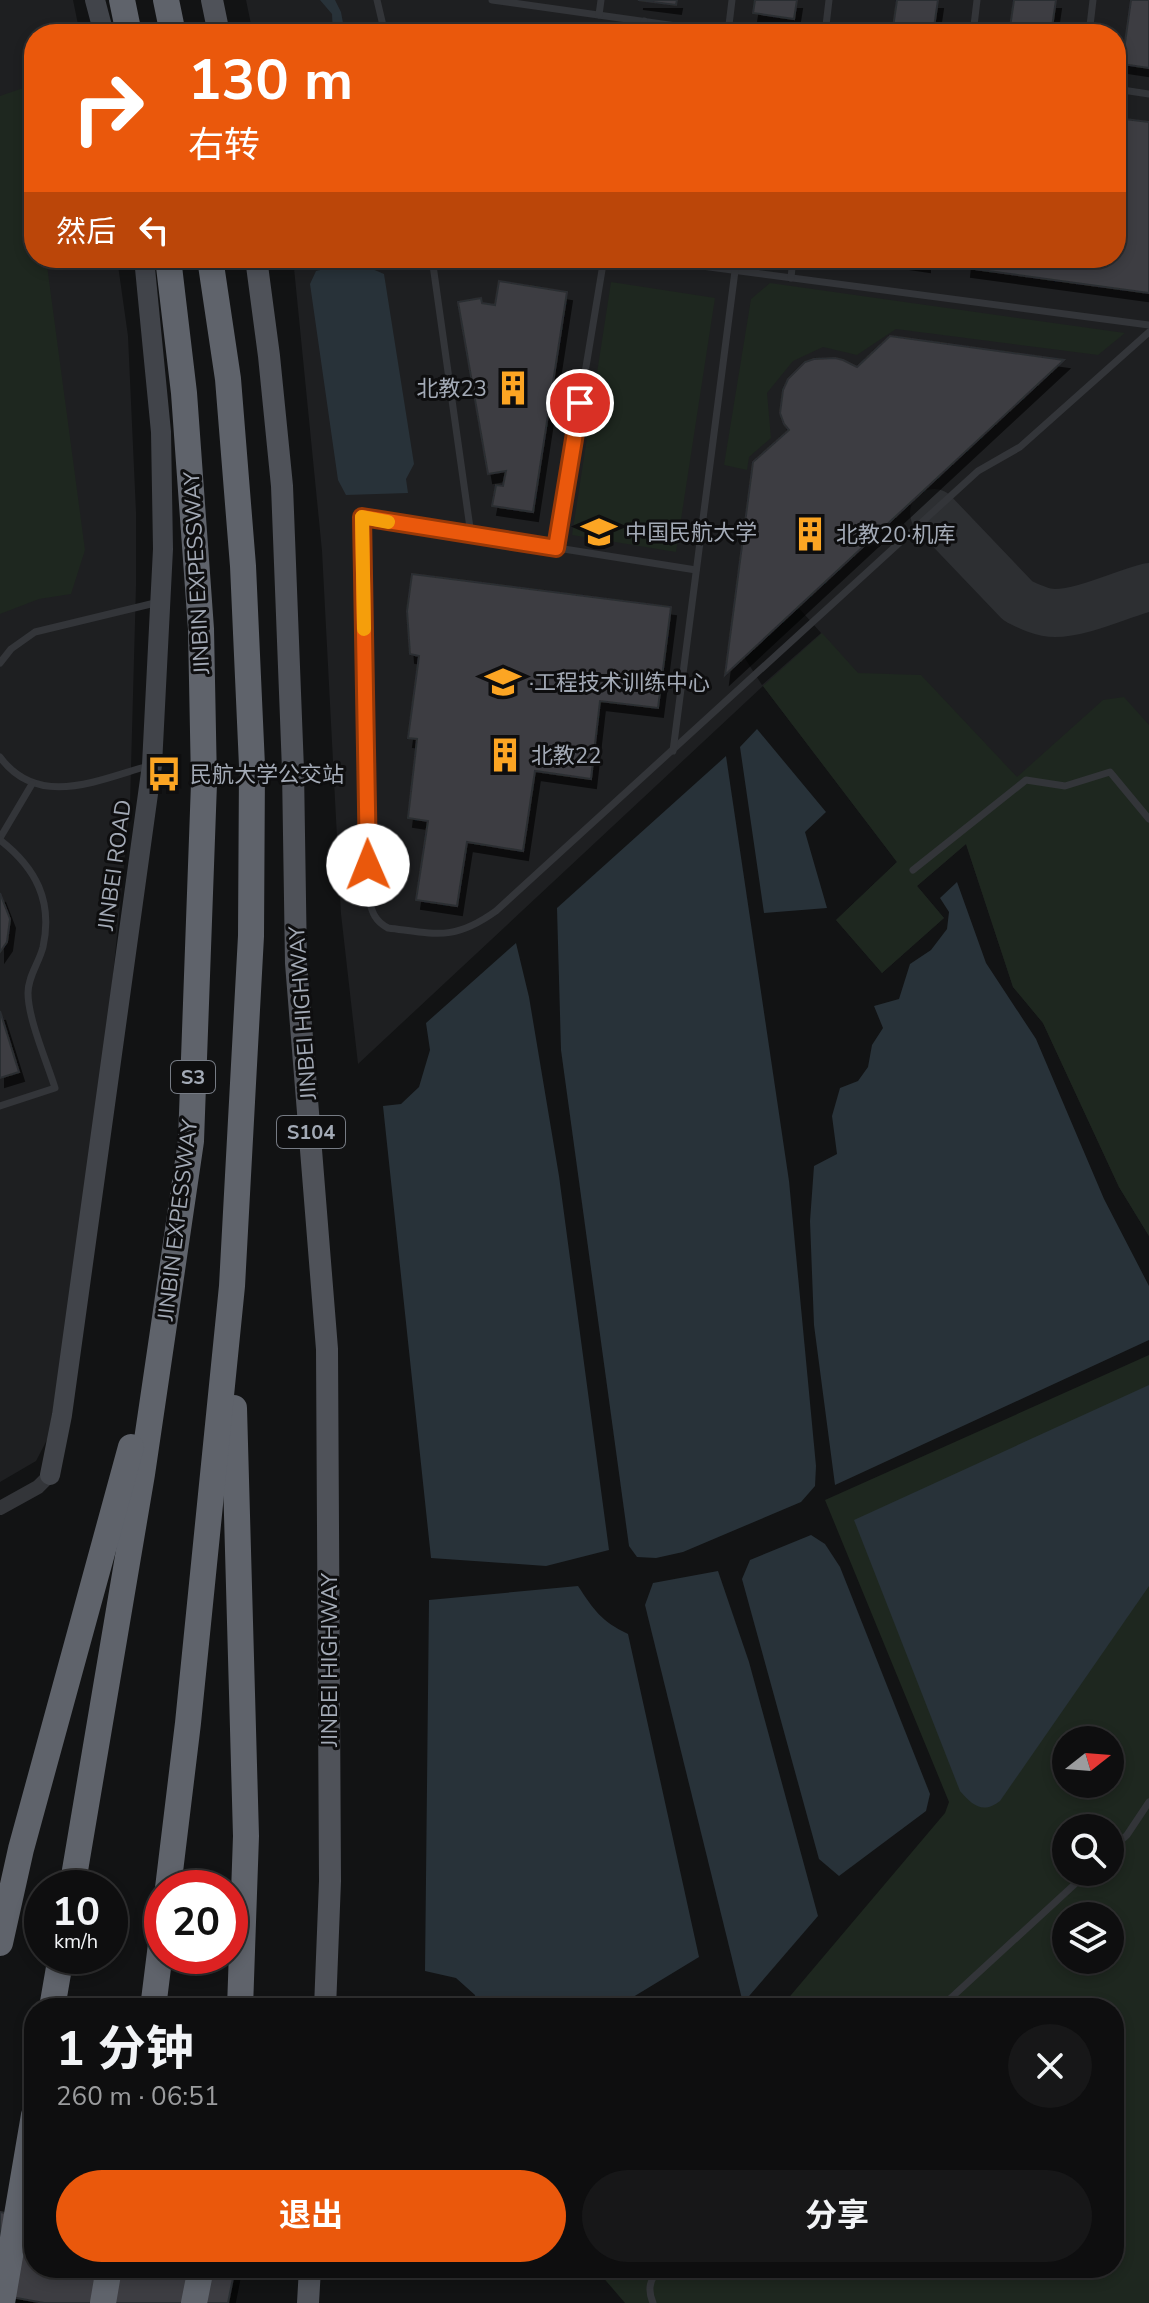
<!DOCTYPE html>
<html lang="zh">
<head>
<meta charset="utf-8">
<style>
	:root { --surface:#0e0e0f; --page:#171718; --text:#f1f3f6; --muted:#9b9c9e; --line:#2e2e2f; --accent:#ea580c }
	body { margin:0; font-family:"Nunito Sans","Noto Sans SC",sans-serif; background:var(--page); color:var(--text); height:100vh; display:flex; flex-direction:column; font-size:30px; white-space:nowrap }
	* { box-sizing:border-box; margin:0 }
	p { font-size:26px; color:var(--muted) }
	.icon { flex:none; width:44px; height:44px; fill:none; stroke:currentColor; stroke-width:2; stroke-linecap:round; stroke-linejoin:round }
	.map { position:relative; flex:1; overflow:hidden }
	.panel { position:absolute; left:24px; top:1998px; width:1100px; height:280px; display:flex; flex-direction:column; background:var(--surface); border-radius:32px; box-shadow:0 4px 12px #0003,0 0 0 2px var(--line) }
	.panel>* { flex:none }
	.guide { position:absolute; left:24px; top:24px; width:1102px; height:244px; border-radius:32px; box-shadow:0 4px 12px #0003,0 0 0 2px var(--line); background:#ea580c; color:#fff; overflow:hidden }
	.needle { width:52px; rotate:73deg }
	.controls { position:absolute; left:1052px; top:1726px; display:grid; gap:16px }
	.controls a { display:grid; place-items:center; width:72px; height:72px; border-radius:50%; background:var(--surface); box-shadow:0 4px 12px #0003,0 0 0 2px var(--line); font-size:40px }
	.speed { position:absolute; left:24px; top:1870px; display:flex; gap:16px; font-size:40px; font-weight:700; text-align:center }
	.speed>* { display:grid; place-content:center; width:104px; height:104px; border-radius:50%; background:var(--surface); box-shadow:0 4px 12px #0003,0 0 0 2px var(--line); line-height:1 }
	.speed small { font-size:20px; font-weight:400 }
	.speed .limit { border:12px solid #d22; background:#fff; color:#111 }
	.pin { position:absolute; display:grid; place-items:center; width:68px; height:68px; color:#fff; margin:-34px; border:4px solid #fff; border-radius:50%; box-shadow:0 2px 8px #0007 }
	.me { position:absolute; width:88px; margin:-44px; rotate:359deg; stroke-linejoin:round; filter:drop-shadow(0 0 6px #0008) }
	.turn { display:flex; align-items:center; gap:28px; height:168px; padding:0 32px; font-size:36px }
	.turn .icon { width:104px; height:104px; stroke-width:2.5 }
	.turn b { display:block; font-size:56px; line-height:68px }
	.then { display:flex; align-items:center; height:76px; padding:0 32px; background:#0003; gap:16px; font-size:30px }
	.round { display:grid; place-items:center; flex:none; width:84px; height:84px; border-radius:42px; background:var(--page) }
	.summary { display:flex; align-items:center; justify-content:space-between; height:136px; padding:0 32px }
	h1 { font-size:48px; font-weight:700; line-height:60px }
	.primary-button { display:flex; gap:16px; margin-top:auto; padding:16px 32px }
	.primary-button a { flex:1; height:92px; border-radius:48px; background:var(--accent); color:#fff; font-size:32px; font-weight:700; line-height:92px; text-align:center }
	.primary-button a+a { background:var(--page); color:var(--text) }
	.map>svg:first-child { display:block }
	.built { fill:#1e1f21; fill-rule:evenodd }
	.green { fill:#1e271f; fill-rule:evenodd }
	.water { fill:#283239 }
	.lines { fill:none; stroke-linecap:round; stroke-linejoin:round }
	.taxiway { stroke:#2d2f32; stroke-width:48 }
	.building { fill:#3c3e42; stroke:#2c2d30; stroke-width:2; filter:url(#shadow) }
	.lane { stroke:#333539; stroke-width:7 }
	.street { stroke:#333539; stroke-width:14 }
	.secondary { stroke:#41444a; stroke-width:20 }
	.primary { stroke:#4f5259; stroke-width:22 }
	.highway { stroke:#5f636b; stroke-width:26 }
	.route-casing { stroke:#983908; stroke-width:20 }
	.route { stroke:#ea580c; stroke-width:14 }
	.slow { stroke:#f59e0b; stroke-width:14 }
	.labels { text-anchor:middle; stroke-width:6; stroke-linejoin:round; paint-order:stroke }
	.shield { fill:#0e0e0f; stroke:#767b84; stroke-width:2 }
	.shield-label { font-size:20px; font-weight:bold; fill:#a3aab6 }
	.poi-label { font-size:22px; fill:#a3aab6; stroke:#0e0e0f; text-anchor:start }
	.street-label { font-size:22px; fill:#a3aab6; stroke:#0e0e0f }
</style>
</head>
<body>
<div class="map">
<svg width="1149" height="2303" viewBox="0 0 1149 2303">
	<defs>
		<filter id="shadow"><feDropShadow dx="5" dy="9" stdDeviation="0" flood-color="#0009"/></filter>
	</defs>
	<rect width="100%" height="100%" fill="#121314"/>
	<g class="built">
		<path d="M0 0H73L80 34H34V258H117L128 336 136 512V586L130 805 101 1096 49 1436 36 1461 0 1482Z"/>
		<path d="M246 0H1149V1236L1119 1187 1043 1023 1013 987 966 844 917 886 944 918 882 973 836 920 897 862 763 686 358 1064 341 914 322 551 293 258H1116V34H253ZM797 606 821 633 762 685 744 657Z"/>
	</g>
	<g class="green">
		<path d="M23 88 34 171V258H46L85 550 71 594 39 599 0 614V96Z"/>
		<path d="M611 282 715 298 676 552 572 535Z"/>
		<path d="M770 283 1125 333 1098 355 896 329 857 355 823 347 793 361 767 393 771 438 749 457 747 470 724 465 751 299Z"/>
		<path d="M822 633 858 673 921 675 1017 777 1103 700 1124 697 1149 725V1236L1119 1187 1043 1023 1013 987 966 844 917 886 944 918 882 973 836 920 897 862 763 686Z"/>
		<path d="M1149 1355V2303H625L595 2268H1114V2008H780L945 1813 949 1802 825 1500ZM1066 1740H1110V1784H1066ZM1066 1828H1110V1872H1066ZM1066 1916H1110V1960H1066Z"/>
	</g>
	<g class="water">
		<path d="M320 0H335L341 12 345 34H333L332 14Z"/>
		<path d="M354 258H362L363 265 384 274 414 464 406 479 408 493 346 495 338 480 310 284 316 271 341 265H354Z"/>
		<path d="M757 729 826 812 805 832 827 908 764 913 740 747Z"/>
		<path d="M726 756 789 1181 816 1466 815 1486 801 1502 683 1552 656 1558 637 1557 629 1546 561 1050 557 908Z"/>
		<path d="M957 882 986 963 1036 1039 1104 1199 1149 1286V1340L835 1485 814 1325 810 1221 814 1166 837 1154 832 1116 840 1088 858 1081 868 1067 872 1045 883 1028 874 1006 899 999 910 964 931 950 947 929 949 912 940 898Z"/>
		<path d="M516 943 529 997 559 1176 609 1550 546 1566 431 1558 383 1106 401 1104 419 1087 430 1050 426 1023Z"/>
		<path d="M1149 1385V1586L1000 1801C983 1814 973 1806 960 1791L854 1520Z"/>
		<path d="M811 1535 825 1544 840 1567 930 1794 926 1811 839 1876 819 1859 742 1579 750 1560Z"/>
		<path d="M718 1571 749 1662 818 1916 743 2003 645 1605 653 1583Z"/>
		<path d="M578 1586C594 1610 601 1621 628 1634L699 1957 615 2008H476L475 1995 456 1978 425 1971 429 1600Z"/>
	</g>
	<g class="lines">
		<path class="taxiway" d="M934 513 1018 601C1030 607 1042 613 1055 613 1083 613 1121 594 1149 587"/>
	</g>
	<g class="building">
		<path d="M638 0H677L676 5Z"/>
		<path d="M755 0H797L794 19 753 13Z"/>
		<path d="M897 0H938L933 34H892Z"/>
		<path d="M1014 0H1056L1051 34H1009Z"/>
		<path d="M1131 0H1149V68L1122 64Z"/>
		<path d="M450 28 493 33 423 34Z"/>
		<path d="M1116 118 1149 122V293L966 268 967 258H1116Z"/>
		<path d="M890 258H925V263Z"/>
		<path d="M499 281 567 292 533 512 492 506 496 485 503 486 506 471 488 474 458 302 481 298 482 303 495 305Z"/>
		<path d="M890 336 1064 360 725 675 753 462 789 430 784 424 780 413 783 390 788 379 805 362 814 359 835 358 843 360 857 367Z"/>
		<path d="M412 574 671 607 658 708 600 701 591 779 535 771 523 851 467 842 457 906 416 900 428 821 408 818 417 739 408 738 419 656 410 654 407 611Z"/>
		<path d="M0 893 10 919 7 942 0 952Z"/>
		<path d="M0 1011 19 1072 0 1078Z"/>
		<path d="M0 2212 34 2218V2268H235L228 2303H44L0 2295Z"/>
	</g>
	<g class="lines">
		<g class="lane">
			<path d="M377 0 385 34"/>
			<path d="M492 0 733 34"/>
			<path d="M599 15 601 0"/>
			<path d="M728 33 732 0"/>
			<path d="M641 34 644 21"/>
			<path d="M825 34 829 0"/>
			<path d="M973 34 977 0"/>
			<path d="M1089 34 1093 0"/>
			<path d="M1116 89 1149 94"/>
			<path d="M432 258 471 535"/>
			<path d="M641 258 1149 325"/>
			<path d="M791 278 793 258"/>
			<path d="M556 548 604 258"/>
			<path d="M696 570 362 517 368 897C372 911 374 921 388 928 437 934 454 941 496 911L978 471 1020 447 1149 332"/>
			<path d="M0 663 11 649 35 632 159 602"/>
			<path d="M673 751 735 271"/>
			<path d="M0 757C38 809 98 780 148 766"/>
			<path d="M0 838 32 784"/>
			<path d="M0 840C36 868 53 901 43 947 39 963 28 976 28 993 28 1019 47 1062 55 1088L0 1106"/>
			<path d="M913 870 1026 780 1065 786 1110 772 1149 819"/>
			<path d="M1110 1851 1127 1835 1149 1802"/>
			<path d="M940 2008 1088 1872"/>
			<path d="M653 2303C647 2289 650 2279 660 2268"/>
		</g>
		<path class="street" d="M0 1508 38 1487 50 1475"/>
		<g class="secondary">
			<path d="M95 0 104 34"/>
			<path d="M50 1475 62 1415 152 765 163 549 161 432 144 258"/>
		</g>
		<g class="primary">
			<path d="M212 0 219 34"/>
			<path d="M256 258 269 356 282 486 293 770 296 963 327 1349 330 1881 325 2008"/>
			<path d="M308 2303 310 2268"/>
		</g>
		<g class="highway">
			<path d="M122 0 129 34"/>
			<path d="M166 0 173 34"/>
			<path d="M234 1408 246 1836 240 2008"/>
			<path d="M72 1888 142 1474 191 1141 204 783 201 629 184 393 168 258"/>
			<path d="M168 1888 188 1723 232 1286 251 936 252 766 243 566 228 379 210 258"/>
			<path d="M0 1943 21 1849 131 1447"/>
			<path d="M52 2008 61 1956"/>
			<path d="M153 2008 162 1936"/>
			<path d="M2 2303 34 2115"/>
			<path d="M103 2303 109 2268"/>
			<path d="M194 2303 201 2268"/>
		</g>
	</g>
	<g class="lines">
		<g class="route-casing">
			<path id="route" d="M368 865 362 517 556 548 580 403"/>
		</g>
		<use href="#route" class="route"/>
		<path class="slow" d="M364 629 362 517 388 522"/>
	</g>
	<defs>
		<g id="building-bare" transform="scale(2.76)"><path d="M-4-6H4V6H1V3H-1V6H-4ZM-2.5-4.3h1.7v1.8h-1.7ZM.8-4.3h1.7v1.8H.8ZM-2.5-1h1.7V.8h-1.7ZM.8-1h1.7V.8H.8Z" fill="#fca523" stroke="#0e0e0f" stroke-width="2.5" paint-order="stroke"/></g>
		<g id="university-bare" transform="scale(2.76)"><path d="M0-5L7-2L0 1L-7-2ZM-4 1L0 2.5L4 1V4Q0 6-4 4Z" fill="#fca523" stroke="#0e0e0f" stroke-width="2.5" paint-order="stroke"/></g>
		<g id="bus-bare" transform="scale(2.76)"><path d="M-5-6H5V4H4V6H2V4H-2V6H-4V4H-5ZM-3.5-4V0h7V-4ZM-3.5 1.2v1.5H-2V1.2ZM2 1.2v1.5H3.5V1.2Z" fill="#fca523" stroke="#0e0e0f" stroke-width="2.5" paint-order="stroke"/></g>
	</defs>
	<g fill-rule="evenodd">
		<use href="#building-bare" x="513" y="388"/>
		<use href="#university-bare" x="599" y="532"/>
		<use href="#building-bare" x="810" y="534"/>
		<use href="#university-bare" x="503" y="682"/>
		<use href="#building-bare" x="505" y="755"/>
		<use href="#bus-bare" x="164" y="774"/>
	</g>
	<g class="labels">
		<g class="shield">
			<rect x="171" y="1061" width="44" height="32" rx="6"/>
			<rect x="277" y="1116" width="68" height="32" rx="6"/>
		</g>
		<g class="shield-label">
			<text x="193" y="1084">S3</text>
			<text x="311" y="1139">S104</text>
		</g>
		<g class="poi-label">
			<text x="487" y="396" text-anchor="end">北教23</text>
			<text x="625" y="540">中国民航大学</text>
			<text x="836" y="542">北教20·机库</text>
			<text x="529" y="690">·工程技术训练中心</text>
			<text x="531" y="763">北教22</text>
			<text x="190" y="782">民航大学公交站</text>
		</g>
		<g class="street-label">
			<text transform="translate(196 573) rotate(-93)" y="8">JINBIN EXPESSWAY</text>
			<text transform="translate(114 865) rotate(-82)" y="8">JINBEI ROAD</text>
			<text transform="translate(302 1013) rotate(-94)" y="8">JINBEI HIGHWAY</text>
			<text transform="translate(177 1220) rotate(-83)" y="8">JINBIN EXPESSWAY</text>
			<text transform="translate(329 1660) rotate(-90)" y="8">JINBEI HIGHWAY</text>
		</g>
	</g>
</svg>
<div class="controls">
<a><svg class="needle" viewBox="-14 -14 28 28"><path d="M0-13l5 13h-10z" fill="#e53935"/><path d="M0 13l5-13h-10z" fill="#9b9c9e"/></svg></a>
<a><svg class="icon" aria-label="search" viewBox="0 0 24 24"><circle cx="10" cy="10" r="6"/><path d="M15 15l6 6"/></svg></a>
<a><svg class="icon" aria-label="layers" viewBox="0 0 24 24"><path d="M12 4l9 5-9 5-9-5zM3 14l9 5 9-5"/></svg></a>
</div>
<div class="speed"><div>10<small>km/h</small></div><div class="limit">20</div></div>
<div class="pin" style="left:580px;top:403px;background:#d93025"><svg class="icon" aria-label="arrive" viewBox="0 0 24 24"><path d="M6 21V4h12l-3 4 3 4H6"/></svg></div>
<svg class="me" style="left:368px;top:865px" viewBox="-20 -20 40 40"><circle r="19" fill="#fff"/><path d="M0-13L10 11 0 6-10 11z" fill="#ea580c"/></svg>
<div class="guide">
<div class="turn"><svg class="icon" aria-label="right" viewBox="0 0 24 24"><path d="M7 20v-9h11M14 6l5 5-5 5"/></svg><div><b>130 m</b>右转</div></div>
<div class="then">然后<svg class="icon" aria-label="left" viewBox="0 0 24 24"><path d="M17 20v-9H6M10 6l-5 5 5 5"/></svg></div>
</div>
<section class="panel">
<div class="summary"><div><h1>1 分钟</h1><p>260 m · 06:51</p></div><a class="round"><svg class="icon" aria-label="close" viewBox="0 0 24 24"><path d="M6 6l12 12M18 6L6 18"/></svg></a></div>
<div class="primary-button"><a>退出</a><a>分享</a></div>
</section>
</div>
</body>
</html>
